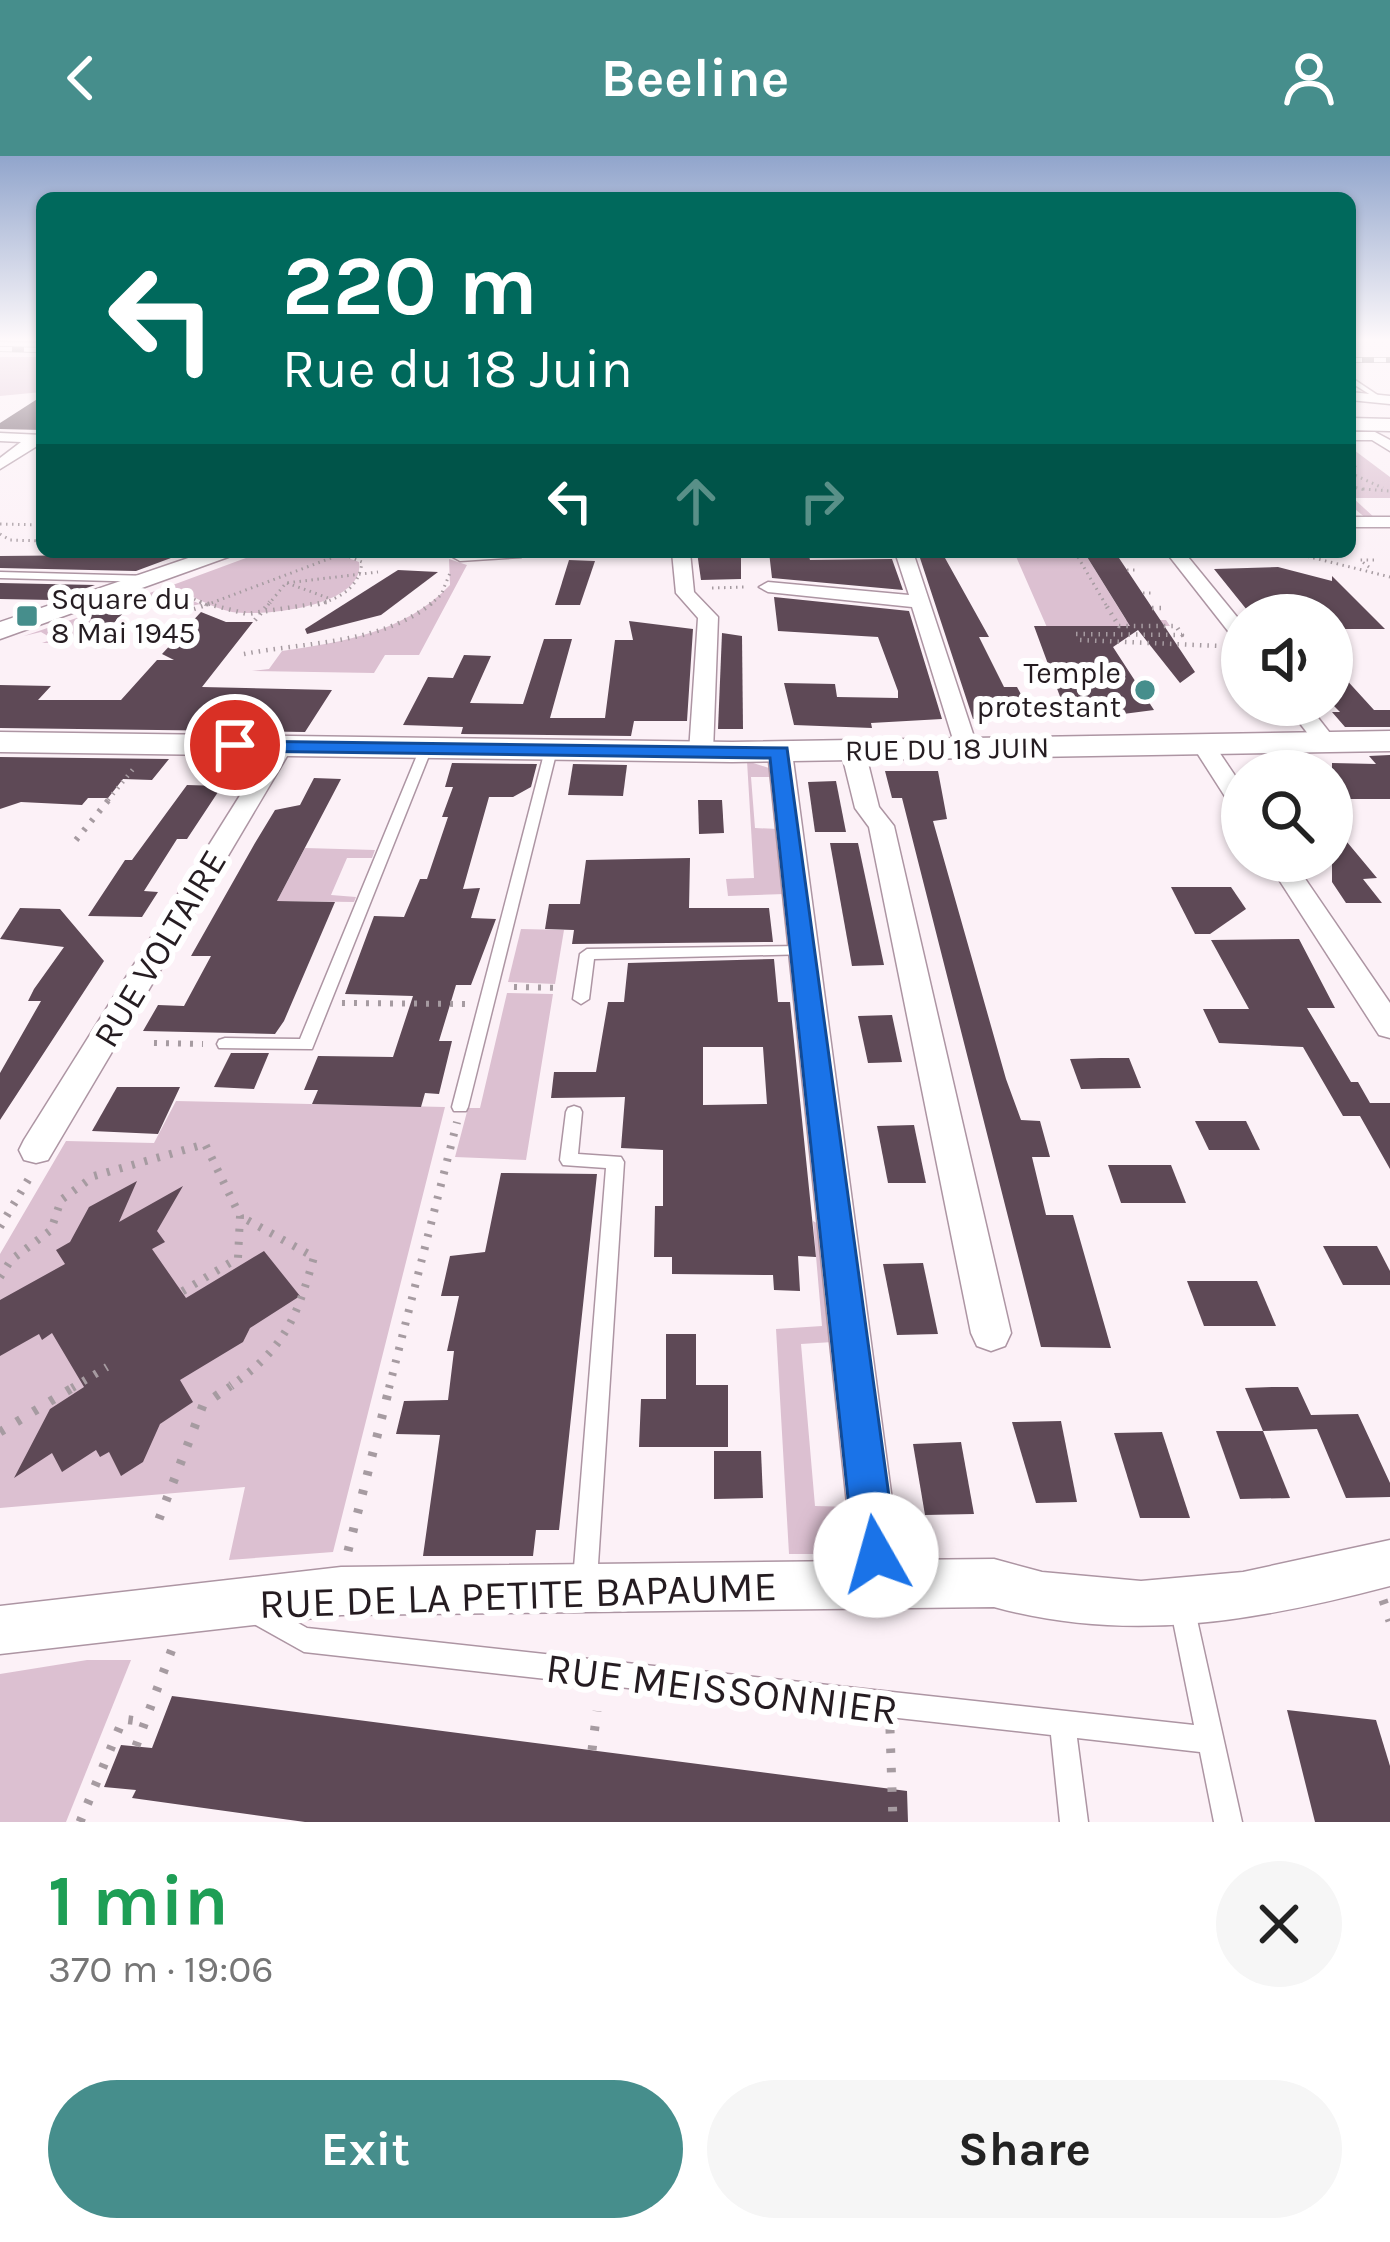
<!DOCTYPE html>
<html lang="en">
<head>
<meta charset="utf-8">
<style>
	:root { --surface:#fff; --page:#f6f6f6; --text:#222; --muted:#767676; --accent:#468e8c }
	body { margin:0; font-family:Karla,sans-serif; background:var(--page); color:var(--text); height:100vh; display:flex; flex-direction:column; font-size:45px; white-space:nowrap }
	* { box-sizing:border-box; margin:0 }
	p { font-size:39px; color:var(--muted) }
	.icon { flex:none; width:66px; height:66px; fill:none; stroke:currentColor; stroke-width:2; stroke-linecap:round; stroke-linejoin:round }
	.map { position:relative; height:1666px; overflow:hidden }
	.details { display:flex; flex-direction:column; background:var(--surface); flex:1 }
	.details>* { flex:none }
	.hud { position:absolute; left:36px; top:36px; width:1320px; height:366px; border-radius:18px; box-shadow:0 3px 9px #0004; background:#00695c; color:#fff; overflow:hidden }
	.controls { position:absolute; left:1221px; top:438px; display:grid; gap:24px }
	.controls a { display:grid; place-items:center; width:132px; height:132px; border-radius:50%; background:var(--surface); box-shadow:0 3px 9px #0004; font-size:60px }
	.pin { position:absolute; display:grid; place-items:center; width:102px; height:102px; color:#fff; margin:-51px; border:6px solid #fff; border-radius:50%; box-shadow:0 3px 12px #0007 }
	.me { position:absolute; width:132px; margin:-66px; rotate:353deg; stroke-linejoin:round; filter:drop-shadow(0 0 9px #0008) }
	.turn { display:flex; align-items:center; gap:42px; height:252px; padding:0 48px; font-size:54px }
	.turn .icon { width:156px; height:156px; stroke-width:2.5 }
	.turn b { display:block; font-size:84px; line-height:102px }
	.lanes { display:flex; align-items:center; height:114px; padding:0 48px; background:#0003; justify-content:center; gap:60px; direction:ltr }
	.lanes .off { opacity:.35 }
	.round { display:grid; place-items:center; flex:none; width:126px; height:126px; border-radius:63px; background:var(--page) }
	.head { display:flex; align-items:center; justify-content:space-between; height:204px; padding:0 48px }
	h1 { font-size:72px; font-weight:700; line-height:90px; color:#1e9e55 }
	.primary-button { display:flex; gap:24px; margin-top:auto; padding:24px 48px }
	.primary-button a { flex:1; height:138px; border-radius:72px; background:var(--accent); color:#fff; font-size:48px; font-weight:700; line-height:138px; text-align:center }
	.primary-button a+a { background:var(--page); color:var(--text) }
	header { display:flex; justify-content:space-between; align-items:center; height:156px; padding:0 48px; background:var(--accent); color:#fff; font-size:54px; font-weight:700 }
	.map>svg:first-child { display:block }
	.green { fill:#dcc0d1 }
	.building { fill:#5e4956; fill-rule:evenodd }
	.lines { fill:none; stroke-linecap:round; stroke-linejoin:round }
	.lane-casing { stroke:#ad95a3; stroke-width:3 }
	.street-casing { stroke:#ad95a3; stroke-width:3 }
	.secondary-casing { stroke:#ad95a3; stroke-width:3 }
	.path-far4 { stroke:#a69ba1; stroke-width:3; stroke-dasharray:1.5 4.5; stroke-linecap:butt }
	.path-far3 { stroke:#a69ba1; stroke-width:4.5; stroke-dasharray:1.5 6; stroke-linecap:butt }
	.path-far2 { stroke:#a69ba1; stroke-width:6; stroke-dasharray:3 9; stroke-linecap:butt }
	.path-far1 { stroke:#a69ba1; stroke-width:8; stroke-dasharray:3 10; stroke-linecap:butt }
	.path { stroke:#a69ba1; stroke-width:9; stroke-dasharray:4.5 15; stroke-linecap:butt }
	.lane { fill:#fff; fill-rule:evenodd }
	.street { fill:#fff; fill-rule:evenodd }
	.secondary { fill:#fff; fill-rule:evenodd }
	.rail-casing { stroke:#685f64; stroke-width:6 }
	.rail { stroke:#fff; stroke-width:4.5; stroke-dasharray:12; stroke-linecap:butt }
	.route { fill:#1a73e8; stroke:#114b97; stroke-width:3 }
	.poi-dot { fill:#468e8c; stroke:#fff; stroke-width:4.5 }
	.labels { text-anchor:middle; stroke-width:12; stroke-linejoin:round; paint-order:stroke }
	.far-poi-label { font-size:30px; fill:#251c21; stroke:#fff; text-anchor:start }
	.far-street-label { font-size:30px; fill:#251c21; stroke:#fff }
	.street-label { font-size:36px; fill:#251c21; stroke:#fff }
	.near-street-label { font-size:42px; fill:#251c21; stroke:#fff }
</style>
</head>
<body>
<header><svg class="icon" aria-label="back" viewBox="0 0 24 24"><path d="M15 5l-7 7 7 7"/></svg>Beeline<svg class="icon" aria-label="person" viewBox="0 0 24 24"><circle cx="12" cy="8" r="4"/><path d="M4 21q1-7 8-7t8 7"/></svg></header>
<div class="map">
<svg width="1390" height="1666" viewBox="0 0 1390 1666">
	<rect width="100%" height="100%" fill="#fcf1f7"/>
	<g class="green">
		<path d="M0 201H42V236L0 240Z"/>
		<path d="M1350 291 1390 321V342H1353L1376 363H1367L1350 349Z"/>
		<path d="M262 396H332L359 406C366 450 264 461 232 456 212 452 189 438 170 430Z"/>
		<path d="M1014 396H1084L1126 464H1166L1170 470H1068L1056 492Z"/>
		<path d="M449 403 467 409 419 499H385L374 517 252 515 269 513 282 495C344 486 405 476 450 429Z"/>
		<path d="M164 432 200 448 183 452 159 442 98 465 106 470 59 487H42L53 483 41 476 24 480Z"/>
		<path d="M747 605 772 613 773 621H751L755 672 779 673 785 738 728 740 726 723 754 722Z"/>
		<path d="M305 692 375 694 372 702H347L331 739 356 741 354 746 277 745Z"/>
		<path d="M521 773 564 774 555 828 508 826Z"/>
		<path d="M507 837 553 838 526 1004 455 1001 468 952H480Z"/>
		<path d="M176 945 445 951 333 1396 229 1404 245 1331 0 1352V1098L66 985 154 987Z"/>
		<path d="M813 1065 822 1070 833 1186 801 1188 815 1350 852 1351 845 1381 831 1398H789L776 1173 822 1170Z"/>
		<path d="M87 1504H131L66 1666H0V1518Z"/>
	</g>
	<g class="building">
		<path d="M42 240V274L0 273V267Z"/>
		<path d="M697 396H741V423L701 424Z"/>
		<path d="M769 396H808L810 404 892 403 903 434 772 422Z"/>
		<path d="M1084 396H1115L1195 516 1180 527 1138 474 1113 491 1154 554 1069 565 1034 470H1130Z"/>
		<path d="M102 399H179L136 415 0 412V400Z"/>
		<path d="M920 402H945L989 481H979L1004 531H1017L1034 562 973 563Z"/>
		<path d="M569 404 595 405 580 449H555Z"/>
		<path d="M1278 411 1332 425V420L1385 473H1332V459H1251L1214 413Z"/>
		<path d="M398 414 438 416 381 459 307 478 305 473Z"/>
		<path d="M0 427 95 429 52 444 0 443Z"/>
		<path d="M143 436 109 472 82 458Z"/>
		<path d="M774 441 909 455 942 563 871 567 872 572 794 569 784 527 835 528 837 541 898 542V535L878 481 778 475Z"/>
		<path d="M201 456 226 466H253L202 531 332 534 305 576 0 572V529L51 530 38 544H121L157 504H174L162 498Z"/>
		<path d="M629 465 693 473 687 565H634L631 580 461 578 463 571 403 569 428 521 453 522 464 499 491 500 470 547 523 548 544 483H572L550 562H605L615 484H633Z"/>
		<path d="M722 477 742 480 743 573H718Z"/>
		<path d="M1332 508 1374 554H1390V571H1345L1332 556H1340L1332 548Z"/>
		<path d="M1390 599V643H1332V607L1376 608 1369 600Z"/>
		<path d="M0 601 169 603 152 624 123 623 108 642H88L82 649 21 646 0 653Z"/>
		<path d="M452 607 537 608 531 631 513 641H489L463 733 480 732 471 762 496 763 471 829H456L439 885H452L439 938 425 937 421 951 312 948 318 934H304L318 900 393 901 413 840 345 838 374 760 404 761 420 723H427L448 661H442L453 631H445Z"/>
		<path d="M573 608 627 609 623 640 568 639Z"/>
		<path d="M885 615H938L947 663 933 665 1006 923 1021 964 1040 965 1050 1001H1032L1046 1059H1073L1111 1192 1041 1191 902 642H892Z"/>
		<path d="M314 622 341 623 277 745 335 746 284 865 275 878 143 875 158 849 184 850 211 800H191L255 687 275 654 300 649Z"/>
		<path d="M836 625 846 676H815L808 626Z"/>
		<path d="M187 629 222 630 187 683H177L144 735 158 736 142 761 88 760 125 704H132Z"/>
		<path d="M698 644H722L724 677 699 678Z"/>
		<path d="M1332 668 1377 722 1363 723 1382 747H1346L1332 726Z"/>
		<path d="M830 687H858L884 809 852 810Z"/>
		<path d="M690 702 689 752H769L773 786 572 788 574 774 545 773 549 748H580L586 704Z"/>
		<path d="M1171 731H1231L1246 753 1210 778H1195Z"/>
		<path d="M20 752 60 753 104 805 0 964V917L41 845H28L34 833 64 791 0 783Z"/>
		<path d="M1299 783 1335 852H1307L1351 926H1358L1370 947H1390V1013L1360 960H1343L1303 891 1219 887 1203 853H1249L1211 784Z"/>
		<path d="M774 803 778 846H790L816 1101 798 1100 800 1135 774 1134 773 1119 672 1118V1101H654L655 1050H663V994L621 992 625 941 551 942 554 916H596L608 846H624L628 807ZM703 891H763L767 948 703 949Z"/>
		<path d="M892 859 902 906 868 907 858 860Z"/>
		<path d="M231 897H269L254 933 214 931Z"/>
		<path d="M1101 902H1129L1141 932 1081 933 1070 903Z"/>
		<path d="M117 931H180L158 978 92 975Z"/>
		<path d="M1195 965H1246L1260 994H1209Z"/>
		<path d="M914 969 926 1027H888L877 970Z"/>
		<path d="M1108 1009H1171L1186 1047H1121Z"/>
		<path d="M501 1017 597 1018 559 1374H536L533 1400H423L440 1279 396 1278 404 1245 448 1244 454 1195H447L459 1140H441L450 1100 485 1096Z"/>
		<path d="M137 1025 119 1066 183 1030 157 1075 165 1086 152 1093 186 1142 264 1095 300 1140 250 1172 243 1186 180 1224 193 1246 160 1268 143 1306 121 1320 109 1296 100 1301 96 1294 62 1316 52 1297 14 1322 50 1253 84 1231 52 1177 42 1184 39 1178 0 1200V1144L65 1108 56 1094 70 1086 89 1051Z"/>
		<path d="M1323 1090H1377L1390 1115V1129H1343Z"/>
		<path d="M923 1107 938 1178 897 1179 883 1108Z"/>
		<path d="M1187 1125H1257L1276 1170H1204Z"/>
		<path d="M666 1178H696V1229H728V1291H639L641 1243H666Z"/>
		<path d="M1272 1231H1298L1311 1259 1358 1258 1390 1327V1341L1346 1342 1317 1273 1263 1275 1245 1232Z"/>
		<path d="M1061 1265 1077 1346 1036 1347 1012 1266Z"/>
		<path d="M1216 1275H1263L1290 1342 1240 1343Z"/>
		<path d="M1162 1276 1190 1362H1140L1114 1277Z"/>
		<path d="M961 1286 974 1358 925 1359 913 1288Z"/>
		<path d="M714 1295H761L763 1342 714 1343Z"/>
		<path d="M172 1540 907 1635 908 1666H305L132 1642 136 1634 104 1631 121 1589 152 1592Z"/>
		<path d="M1287 1554 1376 1564 1390 1610V1666H1315Z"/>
	</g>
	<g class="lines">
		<g class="lane-casing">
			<g id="lane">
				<path d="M1350 221 1352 222 1379 240 1374 241 1350 226Z"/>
				<path d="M0 416 150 420 154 423 150 426 0 422Z"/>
				<path d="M426 589 432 592 312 893 219 892 217 888 219 884 225 882 300 883 420 592Z"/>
				<path d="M551 591 557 594 468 951 466 955H454L452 951 545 594Z"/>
				<path d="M806 790 813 795 811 798 594 803 589 843 581 848 573 843 580 798 587 793Z"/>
				<path d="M574 950 580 952 582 956 578 998 621 1001 624 1006 597 1424 593 1432 585 1436 577 1432 573 1424 606 1012 563 1009 560 1004 566 956 568 952Z"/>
				<path d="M1182 1438 1191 1441 1194 1450 1242 1666H1214L1200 1596 1077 1582 1088 1666H1060L1051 1579 304 1496 252 1467 249 1458 252 1449 261 1446 307 1472 1194 1569 1170 1450 1173 1441Z"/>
			</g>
		</g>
		<g class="street-casing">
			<g id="street">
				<path d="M0 186 42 187V193L0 192Z"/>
				<path d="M1350 236 1390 240V248L1350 244Z"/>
				<path d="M1350 276H1375L1390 284V295L1372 284H1350Z"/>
				<path d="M0 277 42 279V287L0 313V302L21 286 0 285Z"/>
				<rect x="1350" y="361" width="40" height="10"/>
				<path d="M454 396H530L521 401 460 405 451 400Z"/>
				<path d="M672 396H690L694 436 718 461 713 596 701 603 689 596 698 462 676 437Z"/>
				<path d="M895 396H913L978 593 975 598H959L956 593 912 451 768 436 759 431 768 426 909 439Z"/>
				<path d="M1166 396H1184L1242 467V486L1235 484Z"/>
				<path d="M1286 549H1308L1337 586 1334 591H1318Z"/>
				<path d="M1203 582 1211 584 1242 630V655L1233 653 1192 589Z"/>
				<path d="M282 583 293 590 48 1004 36 1007 24 1004 19 994 24 984 271 590Z"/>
				<path d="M853 588 865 595 879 651 894 670 1011 1177 1005 1190 991 1195 977 1190 971 1177 869 671 855 652 841 595Z"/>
				<path d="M780 589 792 596 900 1404 994 1403 1042 1416 1141 1425 1243 1416 1390 1384V1430C1257 1465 1129 1488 994 1451L341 1459 0 1498V1450L341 1411 853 1405 768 596Z"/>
				<path d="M1267 705H1293L1390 847V882L1379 879Z"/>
			</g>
		</g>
		<g class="secondary-casing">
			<g id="secondary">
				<path d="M1350 262 1390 263V275L1350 274Z"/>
				<path d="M206 396H242L0 483V466Z"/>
				<path d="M1390 575V595L732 606 0 596V576L732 586Z"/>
			</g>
		</g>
		<g class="path-far4">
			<path d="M1350 307 1357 312 1350 316"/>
			<path d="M1350 317 1383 332"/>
			<path d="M1350 330 1365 334"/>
			<path d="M1363 333 1390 335"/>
			<path d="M0 368 42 369"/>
			<path d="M0 378 10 384 42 385"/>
			<path d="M1075 396 1106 449"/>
			<path d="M1290 396 1390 421"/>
			<path d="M1117 399H1126"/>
			<path d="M1369 411 1360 404H1374"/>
			<path d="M1127 414H1137"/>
			<path d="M287 427 331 443"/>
			<path d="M712 432 746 431"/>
			<path d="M178 435 206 449"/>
			<path d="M1143 437H1153"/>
			<path d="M206 449 339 399"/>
			<path d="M268 449 286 427 378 416"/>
			<path d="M318 449C341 441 359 432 362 406L337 396"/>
			<path d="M430 449 441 439 450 417"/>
		</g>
		<g class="path-far3">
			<path d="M200 446 247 458 327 446"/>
			<path d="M1152 452H1163"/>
			<path d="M194 453 214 446"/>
			<path d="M255 464 270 446"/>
			<path d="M1076 478 1182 479 1176 470H1119L1104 446"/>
			<path d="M1080 484 1220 490"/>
			<path d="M244 498C305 486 384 488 433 446"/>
			<path d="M108 644 134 612"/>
		</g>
		<g class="path-far2">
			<path d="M76 684 111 641"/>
			<path d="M514 831 561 832"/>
			<path d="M342 847 467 848"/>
			<path d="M154 887 203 888"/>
		</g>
		<g class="path-far1">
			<path d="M0 1071 31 1019"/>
			<path d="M0 1121 11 1104 51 1074 61 1044 94 1020 205 988 240 1060 238 1102 178 1138"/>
			<path d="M72 1232 107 1211"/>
			<path d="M228 1232C283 1194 296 1165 314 1101L240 1060"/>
			<path d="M389 1232 457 966"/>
		</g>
		<g class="path">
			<path d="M0 1276 77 1229"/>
			<path d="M159 1363 203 1249 232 1229"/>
			<path d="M348 1395 390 1229"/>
			<path d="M1383 1444 1390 1465"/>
			<path d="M890 1573 893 1666"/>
			<path d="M136 1590 172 1493"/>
			<path d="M592 1594 597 1555"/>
			<path d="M80 1666 123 1563 145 1566"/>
		</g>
		<use href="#lane" class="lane"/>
		<use href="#street" class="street"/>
		<use href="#secondary" class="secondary"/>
		<g class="rail-casing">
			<g id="rail">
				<path d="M0 193 42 194"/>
				<path d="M1350 204H1390"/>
			</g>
		</g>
		<use href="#rail" class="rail"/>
	</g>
	<linearGradient id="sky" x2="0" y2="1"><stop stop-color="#91a5cc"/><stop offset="0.44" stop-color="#fef9fb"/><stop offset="1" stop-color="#fef9fb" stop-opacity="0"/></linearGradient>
	<rect width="1390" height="417" fill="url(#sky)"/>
	<path class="route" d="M228 585 787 592 897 1399 891 1414 876 1420 861 1414 854 1399 770 602 235 595 225 589Z"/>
	<g class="poi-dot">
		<rect x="15" y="448" width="24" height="24" rx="6"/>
		<circle cx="1145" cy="534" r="12"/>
	</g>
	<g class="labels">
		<g class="far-poi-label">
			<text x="51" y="453">Square du<tspan x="51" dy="34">8 Mai 1945</tspan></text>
			<text x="1121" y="527" text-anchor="end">Temple<tspan x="1121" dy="34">protestant</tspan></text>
		</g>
		<g class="far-street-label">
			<text transform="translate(947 593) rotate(-1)" y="10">RUE DU 18 JUIN</text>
		</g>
		<g class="street-label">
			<text transform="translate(159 792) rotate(-59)" y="13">RUE VOLTAIRE</text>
		</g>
		<g class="near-street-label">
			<text transform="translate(518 1438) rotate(-2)" y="15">RUE DE LA PETITE BAPAUME</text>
			<text transform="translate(722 1532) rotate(7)" y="15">RUE MEISSONNIER</text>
		</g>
	</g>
</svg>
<div class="controls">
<a><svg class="icon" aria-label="sound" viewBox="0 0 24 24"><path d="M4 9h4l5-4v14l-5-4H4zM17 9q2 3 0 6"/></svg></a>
<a><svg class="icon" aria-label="search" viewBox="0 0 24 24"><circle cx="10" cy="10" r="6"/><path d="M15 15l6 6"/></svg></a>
</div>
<div class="pin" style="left:235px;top:589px;background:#d93025"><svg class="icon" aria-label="arrive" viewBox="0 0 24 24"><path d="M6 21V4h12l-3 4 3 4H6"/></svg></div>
<svg class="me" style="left:876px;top:1399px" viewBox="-20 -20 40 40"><circle r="19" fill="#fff"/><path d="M0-13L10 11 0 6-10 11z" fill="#1a73e8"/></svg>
<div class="hud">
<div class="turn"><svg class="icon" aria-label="left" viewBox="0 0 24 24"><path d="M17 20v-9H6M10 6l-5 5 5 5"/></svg><div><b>220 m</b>Rue du 18 Juin</div></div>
<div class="lanes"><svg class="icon" aria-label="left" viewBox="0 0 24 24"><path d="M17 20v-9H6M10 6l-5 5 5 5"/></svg><svg class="icon off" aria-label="ahead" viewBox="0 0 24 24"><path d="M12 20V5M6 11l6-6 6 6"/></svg><svg class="icon off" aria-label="right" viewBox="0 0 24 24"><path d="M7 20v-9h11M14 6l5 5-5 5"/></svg></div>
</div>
</div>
<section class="details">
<div class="head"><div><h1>1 min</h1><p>370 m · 19:06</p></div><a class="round"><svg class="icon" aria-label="close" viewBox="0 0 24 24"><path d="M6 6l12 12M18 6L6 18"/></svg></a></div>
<div class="primary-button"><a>Exit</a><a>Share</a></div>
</section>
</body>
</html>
